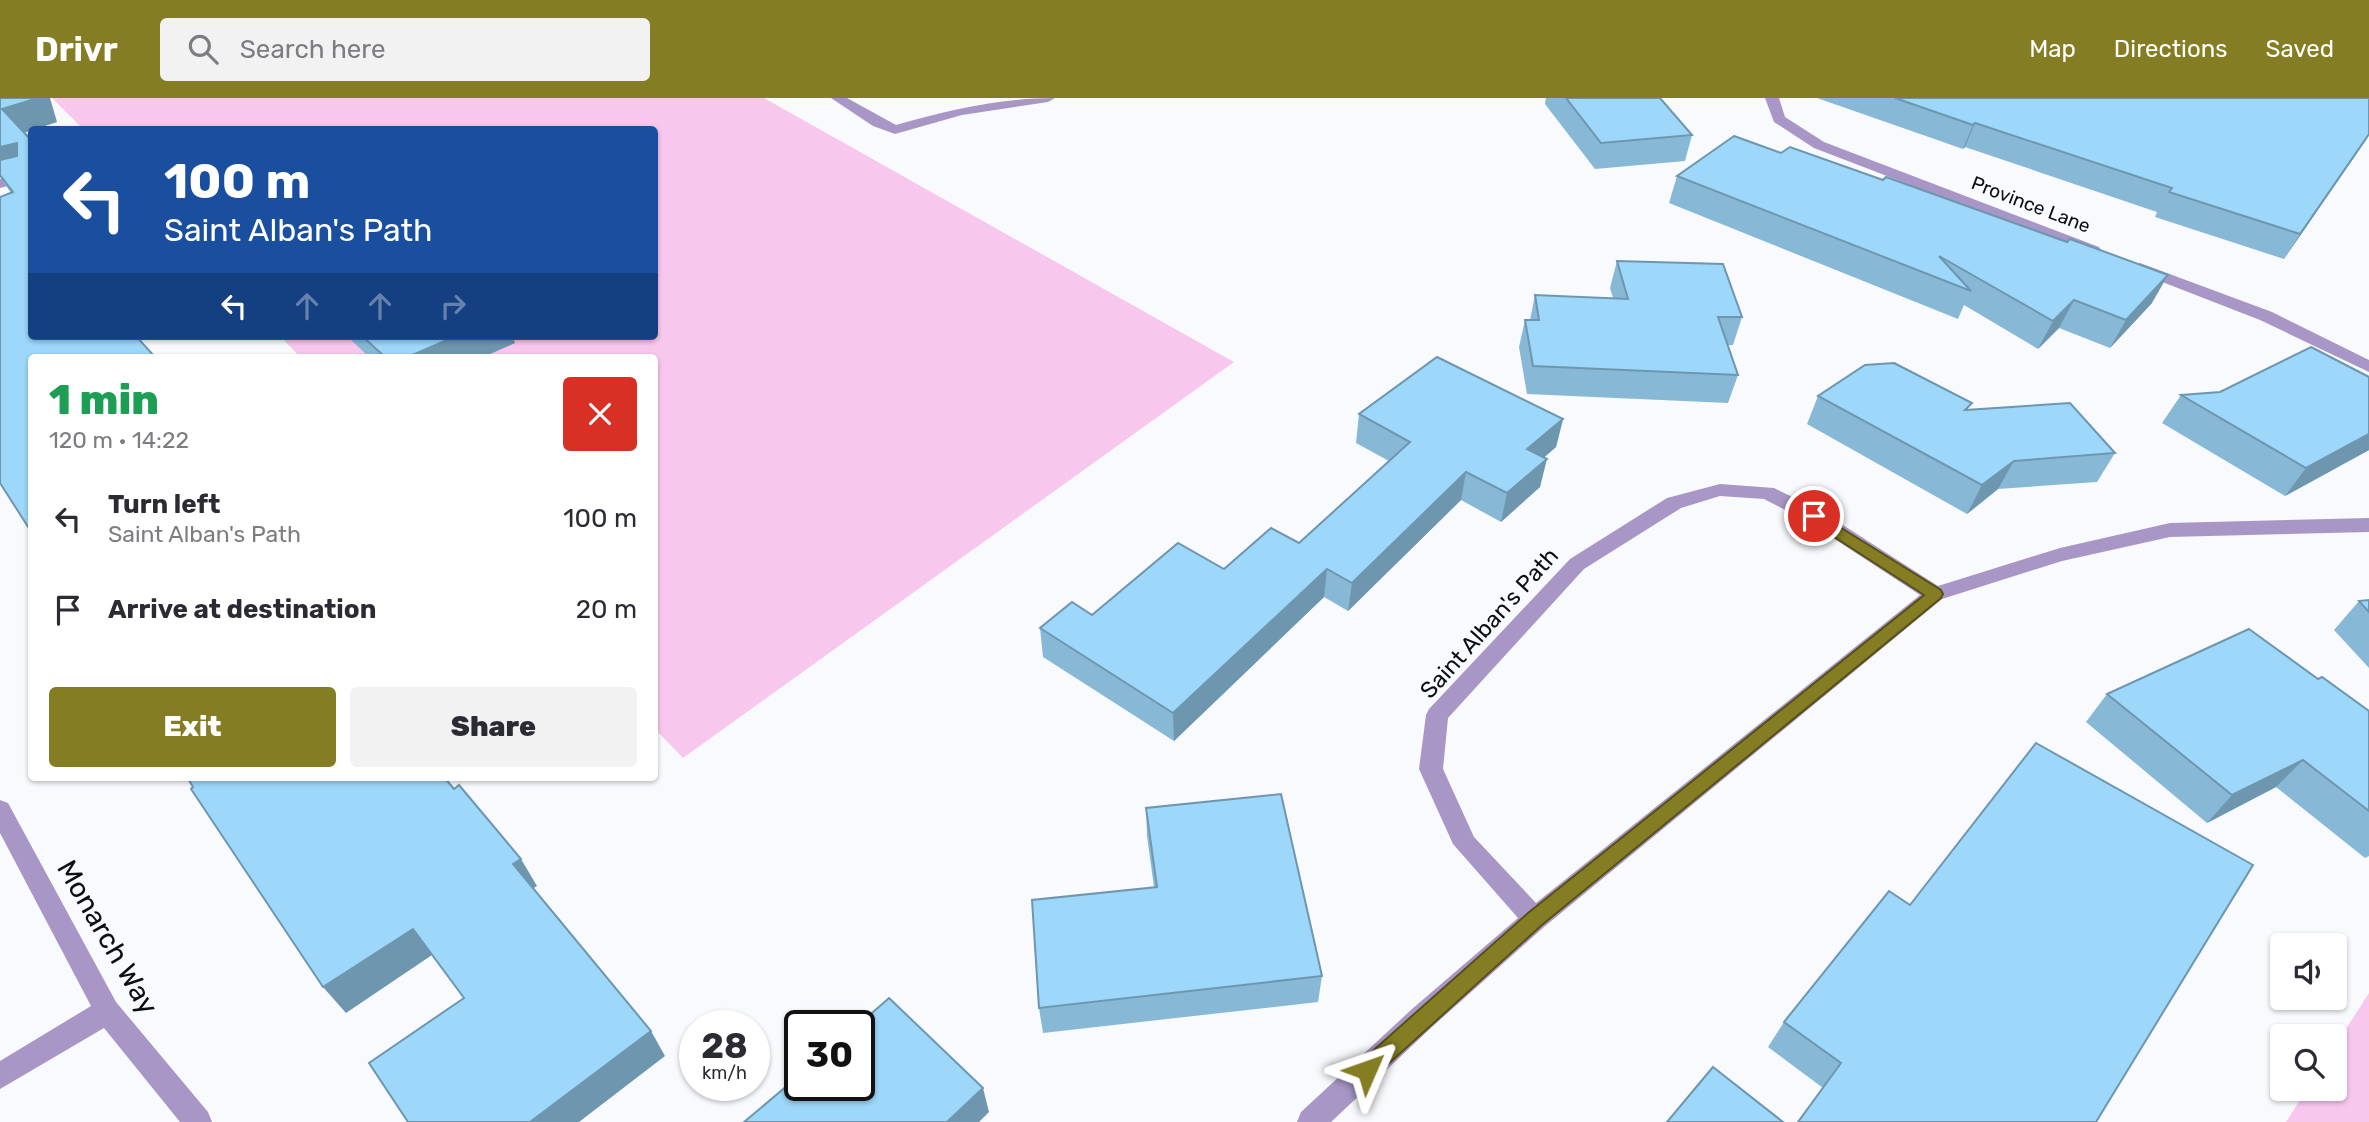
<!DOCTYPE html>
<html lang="en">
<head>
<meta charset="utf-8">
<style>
	:root { --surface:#fff; --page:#f2f2f3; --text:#2b2b33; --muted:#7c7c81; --accent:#847d23 }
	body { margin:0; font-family:Rubik,sans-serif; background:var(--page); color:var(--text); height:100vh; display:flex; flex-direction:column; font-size:26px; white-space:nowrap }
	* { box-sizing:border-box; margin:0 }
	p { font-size:23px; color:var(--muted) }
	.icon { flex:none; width:38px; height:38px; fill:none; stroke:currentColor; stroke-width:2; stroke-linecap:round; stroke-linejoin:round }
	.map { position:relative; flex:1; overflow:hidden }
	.drawer { position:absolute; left:28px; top:256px; width:630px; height:427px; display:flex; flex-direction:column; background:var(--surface); border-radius:7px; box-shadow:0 2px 5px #0004 }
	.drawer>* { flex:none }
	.hud { position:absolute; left:28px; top:28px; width:630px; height:214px; border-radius:7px; box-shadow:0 2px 5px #0004; background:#1a4fa0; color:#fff; overflow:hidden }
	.tools { position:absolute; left:2270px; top:835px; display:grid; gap:14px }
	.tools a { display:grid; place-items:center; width:77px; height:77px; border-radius:7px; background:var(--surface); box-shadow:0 2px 5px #0004; font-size:35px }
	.speed { position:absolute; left:679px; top:912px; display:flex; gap:14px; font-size:35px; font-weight:700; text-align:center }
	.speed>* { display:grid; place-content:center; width:91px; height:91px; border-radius:50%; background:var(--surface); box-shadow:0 2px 5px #0004; line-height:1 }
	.speed small { font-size:18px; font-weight:400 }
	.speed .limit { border:4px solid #111; border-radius:10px; background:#fff; color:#111 }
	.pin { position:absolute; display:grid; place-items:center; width:60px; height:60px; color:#fff; margin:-30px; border:4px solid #fff; border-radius:50%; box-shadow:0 2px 7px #0007 }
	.me { position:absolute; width:77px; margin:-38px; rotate:47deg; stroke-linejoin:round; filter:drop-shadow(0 0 5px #0008) }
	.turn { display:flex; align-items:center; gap:24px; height:147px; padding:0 21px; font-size:32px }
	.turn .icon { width:91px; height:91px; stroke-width:2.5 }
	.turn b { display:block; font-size:49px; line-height:60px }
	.lanes { display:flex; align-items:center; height:66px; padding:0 21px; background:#0003; justify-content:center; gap:35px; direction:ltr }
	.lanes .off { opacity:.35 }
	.round { display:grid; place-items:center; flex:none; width:74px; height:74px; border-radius:7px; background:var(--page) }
	.headline { display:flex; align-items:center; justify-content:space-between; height:119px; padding:0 21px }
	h1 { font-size:42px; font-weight:800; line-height:52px; color:#1e9e55 }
	.cta { display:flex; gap:14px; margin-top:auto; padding:14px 21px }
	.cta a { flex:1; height:80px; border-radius:7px; background:var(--accent); color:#fff; font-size:28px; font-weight:800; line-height:80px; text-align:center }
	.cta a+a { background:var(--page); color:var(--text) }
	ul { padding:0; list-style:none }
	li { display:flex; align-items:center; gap:21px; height:91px; padding:0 21px }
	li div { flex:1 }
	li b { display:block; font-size:26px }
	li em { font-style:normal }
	header { display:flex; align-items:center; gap:42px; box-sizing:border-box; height:98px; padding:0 35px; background:var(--accent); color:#fff }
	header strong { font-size:33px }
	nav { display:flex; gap:38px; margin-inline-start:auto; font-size:24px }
	.search { width:490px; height:63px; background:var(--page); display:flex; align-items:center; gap:18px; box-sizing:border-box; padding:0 24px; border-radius:7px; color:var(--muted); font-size:26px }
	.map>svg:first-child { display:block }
	.green { fill:#f8c7ee }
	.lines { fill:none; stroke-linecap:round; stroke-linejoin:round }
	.lane { fill:#a897c6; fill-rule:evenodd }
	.street { fill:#a897c6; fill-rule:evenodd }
	.wall { fill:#87b9d7 }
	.shaded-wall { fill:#6e96af }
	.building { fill:#9dd7fa; stroke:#6e96af; stroke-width:2 }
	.route { fill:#847d23; stroke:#565117; stroke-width:2 }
	.labels { text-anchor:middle; stroke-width:6; stroke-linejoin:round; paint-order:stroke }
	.far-street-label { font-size:19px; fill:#0d0e11; stroke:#f9fafd }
	.street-label { font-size:23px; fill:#0d0e11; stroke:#f9fafd }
	.near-street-label { font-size:28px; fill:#0d0e11; stroke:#f9fafd }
</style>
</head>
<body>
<header>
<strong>Drivr</strong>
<div class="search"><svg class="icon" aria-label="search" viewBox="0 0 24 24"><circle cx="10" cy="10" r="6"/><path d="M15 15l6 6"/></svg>Search here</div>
<nav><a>Map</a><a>Directions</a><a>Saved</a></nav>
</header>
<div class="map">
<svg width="2369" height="1024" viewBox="0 0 2369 1024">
	<rect width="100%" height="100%" fill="#f9fafd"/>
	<g class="green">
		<path d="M52 0H764L1234 264 683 660 655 631 654 259H300L280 238H654V32L83 31Z"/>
		<path d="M2369 895V1024H2286L2307 991 2334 990 2335 948Z"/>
	</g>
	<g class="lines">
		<path class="lane" d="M831 0H847L896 27C948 12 1000 0 1055 0L1048 4 962 17 895 36 873 28Z"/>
		<g class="street">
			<path d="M1765 0H1779L1785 19 1824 44 2099 149 2101 152 2099 155H2087L1814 50 1774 24Z"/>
			<path d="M32 73V82L0 90V81Z"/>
			<path d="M2140 165 2272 214 2369 262V274L2260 222 2134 173 2132 170Z"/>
			<path d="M1720 386 1774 390 1821 413 1938 488 2060 450 2170 425 2369 420V434L2170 439 2062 463 1942 501 1544 829 1432 929 1331 1024H1297L1301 1014 1412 911 1518 820 1453 746 1419 671 1426 617 1429 611 1570 461 1667 400ZM1720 398 1764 401 1807 423 1920 497 1536 805 1474 739 1443 671 1448 620 1584 471 1681 410Z"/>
			<path d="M0 702 8 705 116 904 208 1014 212 1024H180L104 930 0 991V963L91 908 0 735Z"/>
		</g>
	</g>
	<g class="wall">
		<path d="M0 0 57 24 24 35 32 259 11 95 0 79Z"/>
		<path d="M1546 0H1660L1692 37 1685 63 1595 71 1545 6Z"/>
		<path d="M1817 0H2369V37L2284 161 2155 119 2157 114 1965 49 1963 51Z"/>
		<path d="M1781 55 2152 205 2110 250 2059 230 2038 251 1964 207 1958 221 1669 105 1677 78Z"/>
		<path d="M1617 163 1742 219 1733 247H1728L1738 277 1728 305 1527 296 1519 249 1525 222H1530L1535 197 1613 200 1610 190Z"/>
		<path d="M348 238H512L515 245 483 259H369L350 241Z"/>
		<path d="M2369 279V352L2285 398 2162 325 2181 297 2220 294Z"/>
		<path d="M1818 298 1968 312 2115 355 2097 384 1998 391 1967 416 1807 326Z"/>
		<path d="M1359 316 1563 321 1556 349 1544 359 1540 389 1501 424 1461 402 1348 513 1324 499 1174 643 1043 559 1040 530 1092 517 1299 445 1389 363 1356 345Z"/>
		<path d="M2369 502V570L2334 532 2359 503Z"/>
		<path d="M2318 581 2369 613V758L2365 760 2276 689 2207 725 2086 624 2107 596Z"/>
		<path d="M1146 710 1322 878 1318 904 1043 935 1039 910 1154 789 1147 738Z"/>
		<path d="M1784 924 2096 1024 1823 990 1768 949Z"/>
	</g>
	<g class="shaded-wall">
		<path d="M38 0H50L57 24 18 36 2 11Z"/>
		<path d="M1975 25 1965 49 1963 51 1973 27Z"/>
		<path d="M2369 36 2366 42 2284 161 2300 136Z"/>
		<path d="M17 45 32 68 0 77V49Z"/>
		<path d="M2168 177 2152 205 2110 250 2126 222Z"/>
		<path d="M2074 202 2059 230 2038 251 2053 223Z"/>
		<path d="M456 238H512L515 245 483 259H408Z"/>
		<path d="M1563 321 1556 349 1521 380 1527 351Z"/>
		<path d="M2369 336V352L2285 398 2306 370Z"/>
		<path d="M1547 361 1540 389 1501 424 1507 395Z"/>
		<path d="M2014 363 1998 391 1967 416 1982 387Z"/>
		<path d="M1466 374 1461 402 1348 513 1352 485Z"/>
		<path d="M1327 471 1324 499 1174 643 1173 615Z"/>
		<path d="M2303 662 2276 689 2207 725 2232 697Z"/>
		<path d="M521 761 537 788 529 793 513 766Z"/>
		<path d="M413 831 432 857 346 915 323 889Z"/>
		<path d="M651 933 665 958 579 1024H530Z"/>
		<path d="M983 990 989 1014 979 1024H947Z"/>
	</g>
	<g class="building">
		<path d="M0 0H38L2 11 32 43V238H136L155 259H32V435L0 385V99L13 94 0 77V62L17 58V45L0 49Z"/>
		<path d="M1566 0H1660L1692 37 1601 45Z"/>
		<path d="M1895 0H2369V36L2300 136 2169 94 2172 90 1975 25 1973 27Z"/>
		<path d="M1734 38 1781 55 1790 49 1883 82 1886 79 2067 144 2070 141 2168 177 2126 222 2074 202 2053 223 1939 158 1971 193 1677 78Z"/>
		<path d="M1617 163 1723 166 1742 219H1718L1738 277 1533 268 1525 222H1539L1535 197 1628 201Z"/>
		<path d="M362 238H456L408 259H385Z"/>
		<path d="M2311 249 2369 279V336L2306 370 2181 297 2220 294Z"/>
		<path d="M1437 259 1563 321 1527 351 1547 361 1507 395 1466 374 1352 485 1327 471 1173 615 1040 530 1072 504 1092 517 1178 445 1224 471 1271 430 1299 445 1410 344 1359 316Z"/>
		<path d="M1894 265 1972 305 1965 312 2070 305 2115 355 2014 363 1982 387 1818 298 1865 267Z"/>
		<path d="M2369 502V514L2359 503Z"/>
		<path d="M2249 531 2318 581 2322 579 2369 613V713L2303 662 2232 697 2107 596Z"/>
		<path d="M2036 645 2253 767 2096 1024H1798L1841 965 1784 924 1889 793 1910 807Z"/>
		<path d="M187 679H444L454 691 459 687 521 761 513 766 651 933 530 1024H408L369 965 464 900 413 831 323 889 191 691 193 689Z"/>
		<path d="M1281 696 1322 878 1039 910 1032 802 1157 789 1146 710Z"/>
		<path d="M889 900 983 990 947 1024H744L800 977V987H859V928H857Z"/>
		<path d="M1713 969 1783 1024H1667Z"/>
	</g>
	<path class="route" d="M1814 413 1941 492 1943 496 1941 500 1542 827 1374 979 1367 982 1359 979 1356 972 1359 965 1528 815 1924 497 1808 422 1806 418Z"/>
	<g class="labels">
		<g class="far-street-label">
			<text transform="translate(2031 106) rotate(21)" y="7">Province Lane</text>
		</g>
		<g class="street-label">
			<text transform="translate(1489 525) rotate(-48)" y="8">Saint Alban's Path</text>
		</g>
		<g class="near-street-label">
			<text transform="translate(108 839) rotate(60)" y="10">Monarch Way</text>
		</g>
	</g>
</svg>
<div class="tools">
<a><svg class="icon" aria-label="sound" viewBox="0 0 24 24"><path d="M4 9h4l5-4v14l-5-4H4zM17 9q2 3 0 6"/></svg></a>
<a><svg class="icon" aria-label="search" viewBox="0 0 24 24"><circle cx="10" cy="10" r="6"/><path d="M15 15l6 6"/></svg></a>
</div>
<div class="speed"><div>28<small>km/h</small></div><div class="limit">30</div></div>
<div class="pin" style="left:1814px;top:418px;background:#d93025"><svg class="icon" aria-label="arrive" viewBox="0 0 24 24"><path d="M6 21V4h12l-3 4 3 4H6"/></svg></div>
<svg class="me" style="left:1367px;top:972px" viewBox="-20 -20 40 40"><path d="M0-17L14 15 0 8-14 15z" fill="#847d23" stroke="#fff" stroke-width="4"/></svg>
<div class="hud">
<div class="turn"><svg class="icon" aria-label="left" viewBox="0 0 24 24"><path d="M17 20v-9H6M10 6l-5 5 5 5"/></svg><div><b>100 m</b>Saint Alban's Path</div></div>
<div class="lanes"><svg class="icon" aria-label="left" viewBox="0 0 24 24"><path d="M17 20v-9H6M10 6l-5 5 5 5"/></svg><svg class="icon off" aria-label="ahead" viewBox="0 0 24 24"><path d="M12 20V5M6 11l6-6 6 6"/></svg><svg class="icon off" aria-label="ahead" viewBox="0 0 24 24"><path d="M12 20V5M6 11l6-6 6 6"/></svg><svg class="icon off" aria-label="right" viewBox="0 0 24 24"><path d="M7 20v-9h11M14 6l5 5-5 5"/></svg></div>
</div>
<section class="drawer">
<div class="headline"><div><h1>1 min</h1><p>120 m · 14:22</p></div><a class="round" style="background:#d93025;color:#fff"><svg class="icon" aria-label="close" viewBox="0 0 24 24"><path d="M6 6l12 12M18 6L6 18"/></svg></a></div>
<ul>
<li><svg class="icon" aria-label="left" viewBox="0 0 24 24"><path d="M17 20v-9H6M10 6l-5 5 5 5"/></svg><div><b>Turn left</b><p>Saint Alban's Path</p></div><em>100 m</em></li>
<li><svg class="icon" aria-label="arrive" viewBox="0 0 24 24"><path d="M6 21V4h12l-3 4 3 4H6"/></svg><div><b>Arrive at destination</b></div><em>20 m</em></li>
</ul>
<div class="cta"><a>Exit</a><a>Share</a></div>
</section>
</div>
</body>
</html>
